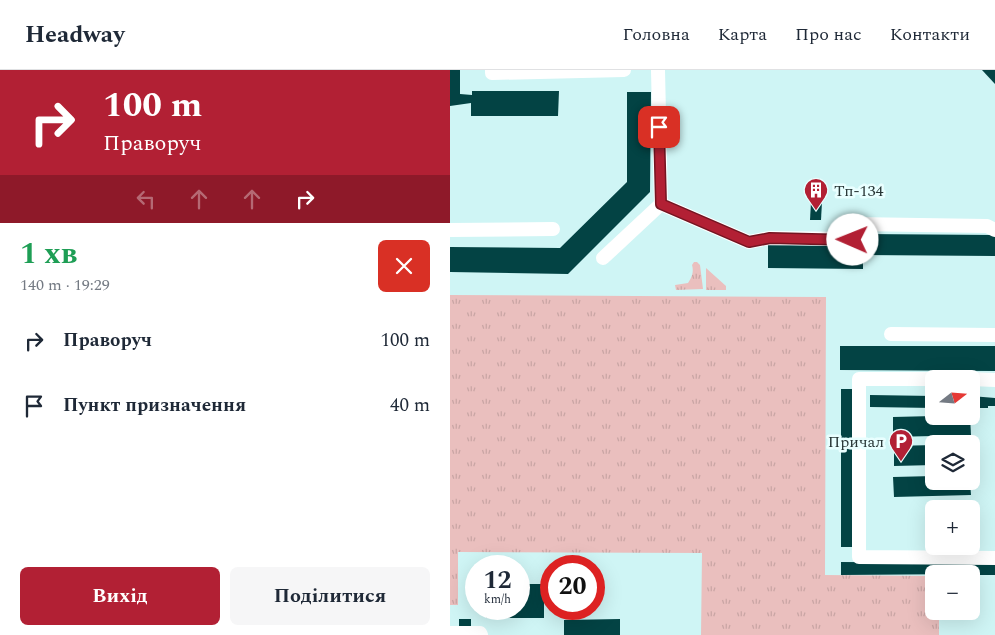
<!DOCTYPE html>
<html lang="uk">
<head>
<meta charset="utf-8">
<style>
	:root { --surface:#fff; --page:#f6f6f7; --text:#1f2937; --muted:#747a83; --line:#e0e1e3; --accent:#b22034 }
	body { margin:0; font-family:Spectral,serif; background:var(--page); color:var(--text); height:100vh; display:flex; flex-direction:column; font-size:19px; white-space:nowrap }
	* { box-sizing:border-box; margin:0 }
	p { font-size:16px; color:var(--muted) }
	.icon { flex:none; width:28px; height:28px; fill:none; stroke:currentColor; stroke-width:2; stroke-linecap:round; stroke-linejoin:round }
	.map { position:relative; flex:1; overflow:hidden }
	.panel { display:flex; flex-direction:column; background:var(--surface); width:450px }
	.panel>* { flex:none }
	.banner { background:#b22034; color:#fff; overflow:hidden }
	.needle { width:32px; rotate:73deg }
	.fabs { position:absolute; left:475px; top:300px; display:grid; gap:10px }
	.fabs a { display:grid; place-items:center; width:55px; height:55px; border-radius:8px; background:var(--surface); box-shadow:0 5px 20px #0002; font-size:25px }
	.speed { position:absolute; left:15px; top:485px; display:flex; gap:10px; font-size:25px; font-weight:700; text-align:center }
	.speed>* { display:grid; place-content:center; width:65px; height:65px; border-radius:50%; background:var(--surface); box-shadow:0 5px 20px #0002; line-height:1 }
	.speed small { font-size:12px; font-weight:400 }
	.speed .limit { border:8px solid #d22; background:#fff; color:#111 }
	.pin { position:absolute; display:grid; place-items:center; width:42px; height:42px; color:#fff; margin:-21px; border-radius:10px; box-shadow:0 2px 8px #0006 }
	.me { position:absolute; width:55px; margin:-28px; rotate:271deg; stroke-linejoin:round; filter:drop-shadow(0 0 4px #0008) }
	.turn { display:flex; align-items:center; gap:18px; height:105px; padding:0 20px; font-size:22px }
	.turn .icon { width:65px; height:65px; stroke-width:2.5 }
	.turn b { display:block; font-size:35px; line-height:42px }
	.lanes { display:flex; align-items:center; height:48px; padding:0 20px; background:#0003; justify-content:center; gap:25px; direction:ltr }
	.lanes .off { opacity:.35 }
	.round { display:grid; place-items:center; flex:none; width:52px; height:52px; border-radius:8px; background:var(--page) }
	.overview { display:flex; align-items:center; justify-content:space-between; height:85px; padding:0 20px }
	h1 { font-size:30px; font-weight:700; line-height:38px; color:#1e9e55 }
	.primary-button { display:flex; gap:10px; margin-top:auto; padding:10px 20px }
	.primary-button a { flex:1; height:58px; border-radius:8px; background:var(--accent); color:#fff; font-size:20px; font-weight:700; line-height:58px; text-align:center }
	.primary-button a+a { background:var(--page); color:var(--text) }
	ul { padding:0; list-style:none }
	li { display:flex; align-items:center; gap:15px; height:65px; padding:0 20px }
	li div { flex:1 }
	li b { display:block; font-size:19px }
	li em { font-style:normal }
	header { display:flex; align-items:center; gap:30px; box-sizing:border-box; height:70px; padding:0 25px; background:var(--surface); border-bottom:1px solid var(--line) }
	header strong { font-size:24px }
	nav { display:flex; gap:28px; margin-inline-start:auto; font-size:18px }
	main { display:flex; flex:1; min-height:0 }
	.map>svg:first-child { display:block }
	.grass { fill:url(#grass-tufts) }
	.building { fill:#034344 }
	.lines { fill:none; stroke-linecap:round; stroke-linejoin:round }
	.minor { stroke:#fff; stroke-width:14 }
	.route-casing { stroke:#741522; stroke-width:12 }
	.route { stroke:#b22034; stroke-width:9 }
	.labels { text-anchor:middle; stroke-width:5; stroke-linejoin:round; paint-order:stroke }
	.poi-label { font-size:16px; fill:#273535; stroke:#e9ffff; text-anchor:start }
</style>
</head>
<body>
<header>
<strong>Headway</strong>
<nav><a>Головна</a><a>Карта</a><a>Про нас</a><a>Контакти</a></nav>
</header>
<main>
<section class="panel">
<div class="banner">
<div class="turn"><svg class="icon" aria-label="right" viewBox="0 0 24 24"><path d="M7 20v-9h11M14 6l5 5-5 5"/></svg><div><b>100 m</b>Праворуч</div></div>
<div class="lanes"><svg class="icon off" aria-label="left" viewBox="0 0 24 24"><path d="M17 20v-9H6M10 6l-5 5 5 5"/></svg><svg class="icon off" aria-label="ahead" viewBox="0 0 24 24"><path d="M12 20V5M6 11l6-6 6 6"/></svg><svg class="icon off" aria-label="ahead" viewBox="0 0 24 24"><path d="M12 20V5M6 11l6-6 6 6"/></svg><svg class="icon" aria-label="right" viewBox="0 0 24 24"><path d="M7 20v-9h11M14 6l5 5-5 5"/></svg></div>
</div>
<div class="overview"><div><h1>1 хв</h1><p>140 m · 19:29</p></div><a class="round" style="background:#d93025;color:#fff"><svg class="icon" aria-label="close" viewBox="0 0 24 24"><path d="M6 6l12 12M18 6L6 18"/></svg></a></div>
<ul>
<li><svg class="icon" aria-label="right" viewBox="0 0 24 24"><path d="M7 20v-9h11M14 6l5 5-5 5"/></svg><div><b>Праворуч</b></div><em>100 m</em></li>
<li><svg class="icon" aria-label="arrive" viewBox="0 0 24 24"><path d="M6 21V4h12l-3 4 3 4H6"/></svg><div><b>Пункт призначення</b></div><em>40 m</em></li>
</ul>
<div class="primary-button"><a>Вихід</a><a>Поділитися</a></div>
</section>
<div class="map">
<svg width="545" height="565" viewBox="0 0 545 565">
	<defs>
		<pattern id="grass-tufts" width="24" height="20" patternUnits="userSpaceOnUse" patternTransform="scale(1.25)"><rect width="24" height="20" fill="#eabfbe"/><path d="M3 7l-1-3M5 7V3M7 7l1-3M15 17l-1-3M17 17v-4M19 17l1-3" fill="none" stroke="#c9a5a4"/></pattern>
	</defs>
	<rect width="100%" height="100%" fill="#cff5f5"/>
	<g class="grass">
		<path d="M244 192H247L250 195 253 219 226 220 225 215 238 213C242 207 244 202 242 195Z"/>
		<path d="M256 198 276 216V220H256Z"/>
		<path d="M0 225 376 227 375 505 484 506V541H489V565H251L252 483 8 482V535H0Z"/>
	</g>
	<g class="building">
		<path d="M0 0H10V24L22 25V21H109L108 46H21V33L0 36Z"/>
		<path d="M532 0H545V14Z"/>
		<path d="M177 22H201L200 122 118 204 0 202V177L110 178 177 112Z"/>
		<path d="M361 132H372L371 150H360Z"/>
		<path d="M413 164 545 165V186L413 185V199L318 198V175L413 176Z"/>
		<path d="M390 276H545V301L390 300Z"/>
		<rect x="391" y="319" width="13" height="158"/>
		<path d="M420 325 484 326V338L420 337Z"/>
		<path d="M521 326 545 328V336H538V338H521Z"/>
		<path d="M484 346H520L521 365 443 367V347Z"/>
		<path d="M484 375V395L444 396V376Z"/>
		<path d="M484 406V411H520L521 425 444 427 443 407Z"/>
		<path d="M391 492 545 493V505H521V504L391 505Z"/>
		<path d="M69 514H94V548H36V539H69Z"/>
		<path d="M9 549H21V558L9 557Z"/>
		<path d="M170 549V565H114V550Z"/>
	</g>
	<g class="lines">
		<g class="minor">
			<path d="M42 0V3L174 0"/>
			<path d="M211 134 299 172 319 168 403 169V154L537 156 545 160"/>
			<path d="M0 160 103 159"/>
			<path d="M153 188 211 134 208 0"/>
			<path d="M441 264 545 265"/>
			<path d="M484 309H409V487L545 488"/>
			<path d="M521 309 545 310"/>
			<path d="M0 563H30L31 565"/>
		</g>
	</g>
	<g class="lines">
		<g class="route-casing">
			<path id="route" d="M209 57 211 134 299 172 320 168 403 170"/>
		</g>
		<use href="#route" class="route"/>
	</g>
	<defs>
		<g id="building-pin" transform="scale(1.25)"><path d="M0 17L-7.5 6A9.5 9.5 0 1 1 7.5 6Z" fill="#b22034" stroke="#e9ffff"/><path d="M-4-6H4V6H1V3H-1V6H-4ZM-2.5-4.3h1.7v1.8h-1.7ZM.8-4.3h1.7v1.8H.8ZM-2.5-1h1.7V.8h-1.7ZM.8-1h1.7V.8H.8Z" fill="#fff"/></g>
		<g id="parking-pin" transform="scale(1.25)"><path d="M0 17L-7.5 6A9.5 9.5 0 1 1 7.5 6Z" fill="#b22034" stroke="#e9ffff"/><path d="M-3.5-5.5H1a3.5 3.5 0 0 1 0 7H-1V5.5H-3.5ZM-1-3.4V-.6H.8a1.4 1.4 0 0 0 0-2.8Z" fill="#fff"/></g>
	</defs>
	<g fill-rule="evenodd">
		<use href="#building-pin" x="366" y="120"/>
		<use href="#parking-pin" x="451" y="371"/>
	</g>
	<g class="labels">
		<g class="poi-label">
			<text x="384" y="126">Тп-134</text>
			<text x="434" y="377" text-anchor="end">Причал</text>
		</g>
	</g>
</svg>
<div class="fabs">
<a><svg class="needle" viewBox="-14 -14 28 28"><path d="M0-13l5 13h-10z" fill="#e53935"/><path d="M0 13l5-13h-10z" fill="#747a83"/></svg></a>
<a><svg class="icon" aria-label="layers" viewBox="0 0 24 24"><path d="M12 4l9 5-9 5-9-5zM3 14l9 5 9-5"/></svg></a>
<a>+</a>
<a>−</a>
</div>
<div class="speed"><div>12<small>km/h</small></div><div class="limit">20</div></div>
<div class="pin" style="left:209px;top:57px;background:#d93025"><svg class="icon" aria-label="arrive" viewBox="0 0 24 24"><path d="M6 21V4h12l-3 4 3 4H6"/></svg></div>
<svg class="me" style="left:403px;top:170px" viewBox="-20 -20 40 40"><circle r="19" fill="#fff"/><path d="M0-13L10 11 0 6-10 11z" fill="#b22034"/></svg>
</div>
</main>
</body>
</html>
